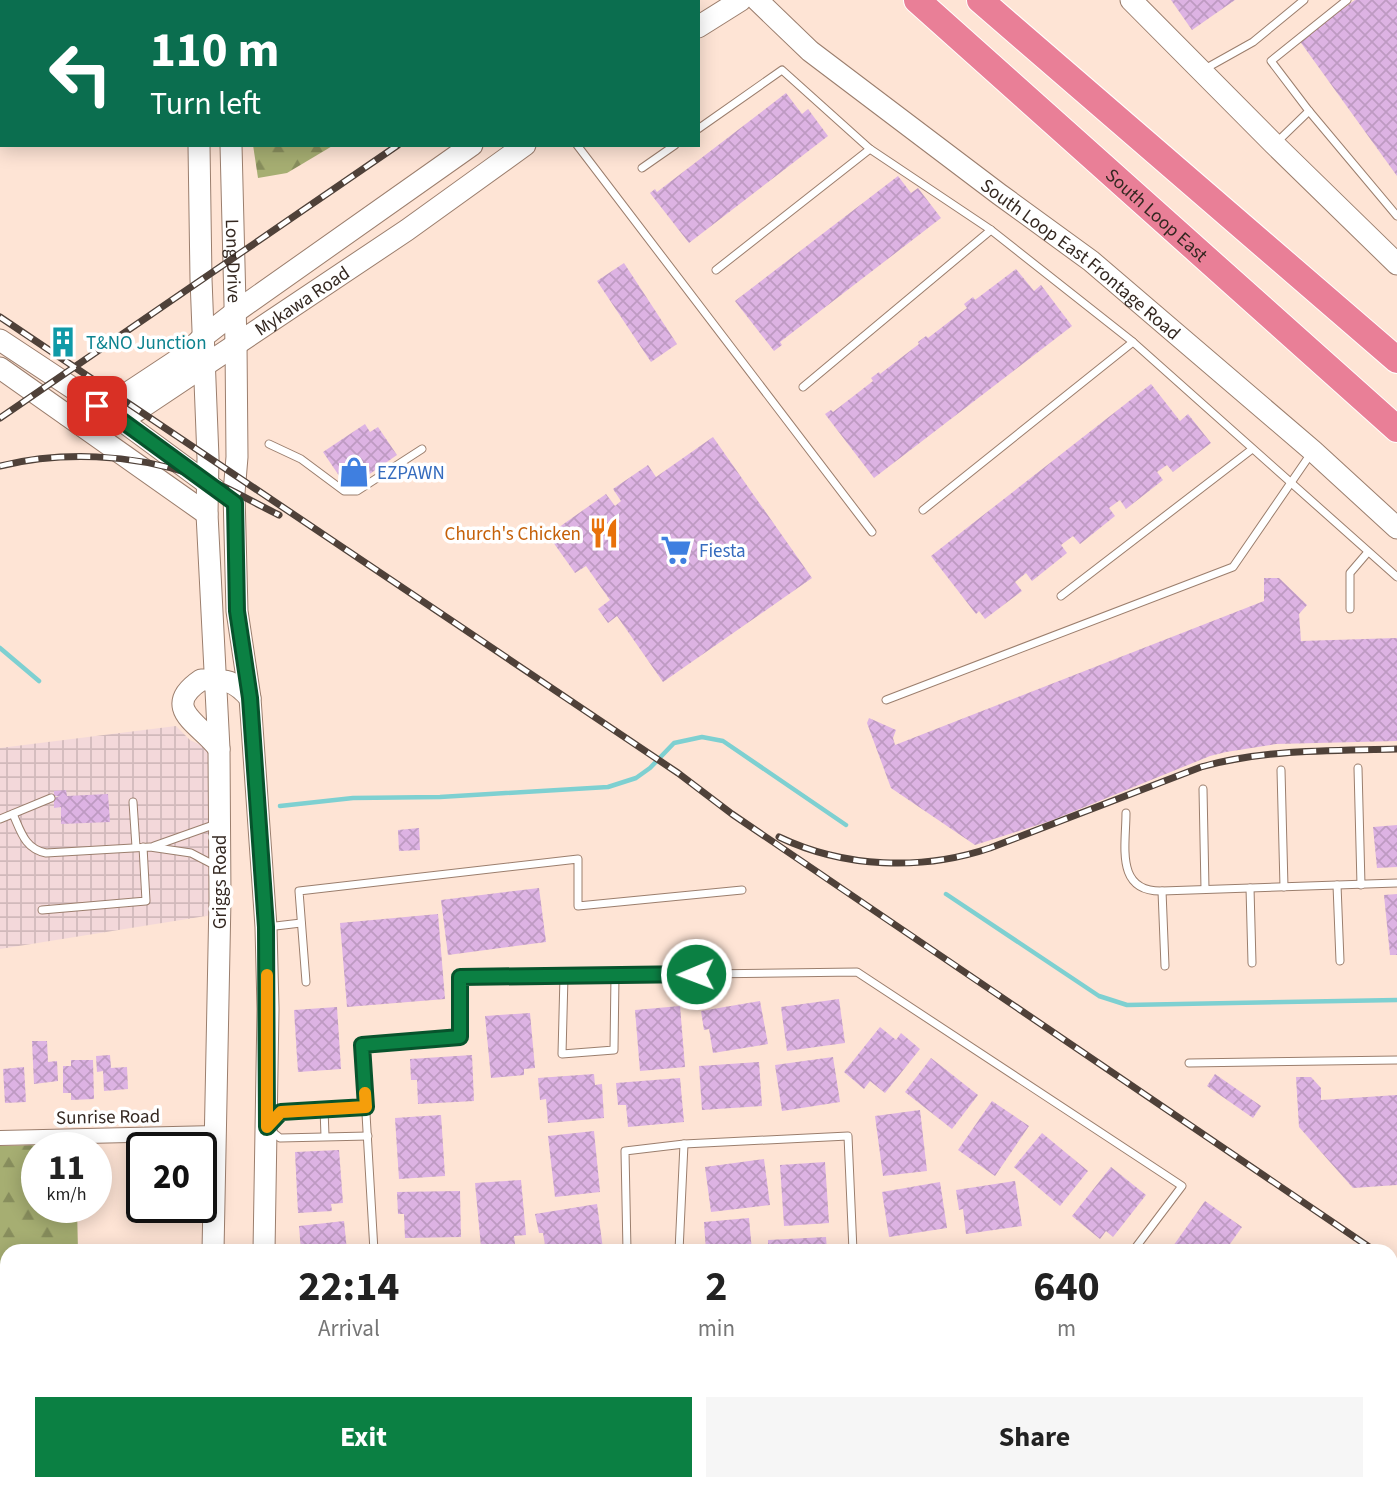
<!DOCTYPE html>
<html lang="en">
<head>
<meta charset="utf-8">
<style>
	:root { --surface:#fff; --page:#f6f6f6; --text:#222; --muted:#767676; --accent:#0b8043 }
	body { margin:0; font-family:"Source Sans 3",sans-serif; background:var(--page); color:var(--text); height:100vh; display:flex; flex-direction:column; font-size:26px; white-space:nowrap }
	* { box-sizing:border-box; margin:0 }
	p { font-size:23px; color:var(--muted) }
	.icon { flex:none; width:38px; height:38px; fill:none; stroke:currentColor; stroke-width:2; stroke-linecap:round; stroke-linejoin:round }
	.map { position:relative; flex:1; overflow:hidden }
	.panel { position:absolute; left:0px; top:1244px; width:1398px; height:247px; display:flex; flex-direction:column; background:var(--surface); border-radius:21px 21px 0 0; box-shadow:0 4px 18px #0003 }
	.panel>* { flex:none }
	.top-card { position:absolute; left:0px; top:0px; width:700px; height:147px; box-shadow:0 4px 18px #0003; background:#0b6e4f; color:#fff; overflow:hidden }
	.speed { position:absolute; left:21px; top:1132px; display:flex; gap:14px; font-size:35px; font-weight:700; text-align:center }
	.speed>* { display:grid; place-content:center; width:91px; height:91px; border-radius:50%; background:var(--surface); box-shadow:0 4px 18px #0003; line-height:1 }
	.speed small { font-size:18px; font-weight:400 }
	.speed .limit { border:4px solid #111; border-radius:10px; background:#fff; color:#111 }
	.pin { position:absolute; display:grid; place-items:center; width:60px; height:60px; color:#fff; margin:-30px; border-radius:14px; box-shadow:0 4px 10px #0006 }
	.me { position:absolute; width:77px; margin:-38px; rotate:269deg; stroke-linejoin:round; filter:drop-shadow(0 0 5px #0008) }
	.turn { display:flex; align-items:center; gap:24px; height:147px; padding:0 35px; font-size:32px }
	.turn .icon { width:91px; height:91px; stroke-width:2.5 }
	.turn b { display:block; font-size:49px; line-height:60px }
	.eta { display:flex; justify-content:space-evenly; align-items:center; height:119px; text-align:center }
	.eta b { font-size:42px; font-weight:700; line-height:49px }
	.button { display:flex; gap:14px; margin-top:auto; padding:14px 35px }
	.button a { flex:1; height:80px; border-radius:0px; background:var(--accent); color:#fff; font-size:28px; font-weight:700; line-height:80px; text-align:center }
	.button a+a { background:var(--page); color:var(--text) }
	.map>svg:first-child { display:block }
	.industrial { fill:url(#industrial-grid) }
	.forest { fill:url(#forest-firs) }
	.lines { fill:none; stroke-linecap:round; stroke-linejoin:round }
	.stream { stroke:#7ed0d1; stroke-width:4.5 }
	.building { fill:url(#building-cross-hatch) }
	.lane-casing { stroke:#9b7e6d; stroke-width:9 }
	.street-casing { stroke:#9b7e6d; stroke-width:16 }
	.secondary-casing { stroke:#9b7e6d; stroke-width:23 }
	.highway-casing { stroke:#fff; stroke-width:28 }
	.lane { stroke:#fff; stroke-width:7 }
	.street { stroke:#fff; stroke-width:14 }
	.secondary { stroke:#fff; stroke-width:21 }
	.highway { stroke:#e97f97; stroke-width:26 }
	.rail-casing { stroke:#4f4139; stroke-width:7 }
	.rail { stroke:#fff; stroke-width:4.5; stroke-dasharray:13; stroke-linecap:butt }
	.route-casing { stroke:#07532c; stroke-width:18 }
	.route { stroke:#0b8043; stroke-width:12 }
	.slow { stroke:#f59e0b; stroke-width:12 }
	.labels { text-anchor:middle; stroke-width:7; stroke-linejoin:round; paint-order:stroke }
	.street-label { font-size:19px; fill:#342821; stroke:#fff }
	.culture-label { font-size:19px; fill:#0d838f; stroke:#fff; text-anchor:start }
	.shop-label { font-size:19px; fill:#366cbe; stroke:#fff; text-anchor:start }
	.food-label { font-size:19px; fill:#c56008; stroke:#fff; text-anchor:end }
</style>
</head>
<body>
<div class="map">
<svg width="1397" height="1490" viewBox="0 0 1397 1490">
	<defs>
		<pattern id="industrial-grid" width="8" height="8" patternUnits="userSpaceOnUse" patternTransform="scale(1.75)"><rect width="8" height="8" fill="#f3d8da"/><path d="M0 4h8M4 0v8" fill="none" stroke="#d1b9bb"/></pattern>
		<pattern id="forest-firs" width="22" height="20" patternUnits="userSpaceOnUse" patternTransform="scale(1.75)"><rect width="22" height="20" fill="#a6ae72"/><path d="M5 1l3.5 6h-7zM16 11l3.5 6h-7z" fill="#888e5d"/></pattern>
		<pattern id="building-cross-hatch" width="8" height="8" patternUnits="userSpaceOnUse" patternTransform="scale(1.75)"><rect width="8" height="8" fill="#ddb3e3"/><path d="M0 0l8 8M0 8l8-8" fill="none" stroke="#be9ac2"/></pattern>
	</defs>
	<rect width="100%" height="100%" fill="#fee4d5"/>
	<path class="industrial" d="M176 726 190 740 209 749 212 915 0 949V748Z"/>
	<g class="forest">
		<path d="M255 0H534L255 2Z"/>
		<path d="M253 145H334L287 173 258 178Z"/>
		<path d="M77 1144V1148H37V1208H77L78 1251H7V1265H0V1146Z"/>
	</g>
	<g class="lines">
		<g class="stream">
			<path d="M0 648 39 681"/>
			<path d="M280 806 353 798 440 797 608 787 636 778 650 768 674 743 702 737 723 741 846 825"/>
			<path d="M946 894 1099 996 1127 1005 1397 1000"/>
		</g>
	</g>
	<g class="building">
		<path d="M1171 0H1235L1192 30Z"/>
		<path d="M1355 0H1397V176L1299 40Z"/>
		<path d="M786 93 802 114 808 109 828 136 689 243 650 193 655 189 657 192Z"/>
		<path d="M898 176 911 193 918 188 941 218 780 342 782 345 774 351 735 301Z"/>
		<path d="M624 263 677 344 651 362 597 281Z"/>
		<path d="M1016 269 1034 291 1041 285 1072 326 874 478 825 414 831 410 833 412 873 381 871 378 879 372 880 374 919 344 918 342 926 336 928 338 967 308 964 304 973 297 975 300Z"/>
		<path d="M1151 384 1180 421 1188 414 1211 443 1173 472 1167 465 1157 472 1163 480 1126 509 1120 500 1109 508 1115 516 1080 544 1073 536 1061 545 1067 553 1032 581 1026 573 1015 582 1022 591 985 619 979 611 976 614 931 556Z"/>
		<path d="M365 424 370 432 378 427 397 455 348 489 323 452Z"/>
		<path d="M713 437 812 578 663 682 617 616 608 623 598 609 610 600 586 566 575 573 548 535 606 494 615 506 621 501 613 489 648 465 656 477Z"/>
		<path d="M1264 578H1279L1307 605 1299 614 1301 641 1397 638V741L1276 744 1226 752 1210 756 1050 821 975 845 891 788 867 723 869 718 896 730 893 738 895 745 1264 601Z"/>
		<path d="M66 790 67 796 108 794 110 822 61 824V807L54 808V798L60 796H54V791Z"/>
		<path d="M1397 825V867L1377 868 1373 827Z"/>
		<path d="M419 828 420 850 399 851 398 830Z"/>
		<path d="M539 888 546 942 448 955 441 900Z"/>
		<path d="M1397 894V955H1390L1384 895Z"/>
		<path d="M438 914 445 999 347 1007 340 923Z"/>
		<path d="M839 999 845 1043 787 1051 781 1007Z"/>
		<path d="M760 1001 768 1044 713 1053 709 1029 704 1030 701 1011Z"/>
		<path d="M680 1006 685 1067 640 1071 635 1010Z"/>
		<path d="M337 1007 341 1069 298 1072 294 1010Z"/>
		<path d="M530 1013 535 1068 524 1069V1075L491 1078 485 1016Z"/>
		<path d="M880 1027 896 1040 901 1033 920 1049 885 1093 870 1081 864 1089 844 1072Z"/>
		<path d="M32 1041H47L48 1062 57 1061 58 1081 34 1084Z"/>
		<path d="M110 1055 111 1068 127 1067 128 1089 104 1091 103 1071 97 1072 96 1056Z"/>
		<path d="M472 1055 474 1101 418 1104 417 1080H411L410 1059Z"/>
		<path d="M833 1057 840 1102 782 1111 775 1065Z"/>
		<path d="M931 1058 978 1095 952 1129 905 1092Z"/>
		<path d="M71 1060H93L94 1099 71 1100V1093H63V1066H71Z"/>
		<path d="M759 1062 762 1106 702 1110 699 1066Z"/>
		<path d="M24 1067 26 1102 5 1103 3 1069Z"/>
		<path d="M594 1074 595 1085 602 1084 604 1118 548 1123 546 1099 540 1100 538 1078Z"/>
		<path d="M1215 1074 1261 1106 1253 1118 1207 1086Z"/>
		<path d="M1296 1077H1311L1321 1088V1100L1397 1095V1185L1353 1188 1299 1127Z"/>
		<path d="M680 1078 684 1122 628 1127 626 1105H618L616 1083Z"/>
		<path d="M992 1101 1029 1126 995 1176 958 1150Z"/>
		<path d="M920 1110 927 1171 883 1176 875 1116Z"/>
		<path d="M441 1115 445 1176 399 1179 395 1118Z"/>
		<path d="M594 1131 600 1192 555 1197 548 1136Z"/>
		<path d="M1042 1133 1088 1171 1060 1206 1014 1167Z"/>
		<path d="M339 1150 343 1203 331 1204 332 1211 298 1213 295 1152Z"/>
		<path d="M764 1159 770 1205 711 1212 705 1167Z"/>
		<path d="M825 1162 829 1223 784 1226 780 1165Z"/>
		<path d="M1111 1167 1146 1195 1113 1237 1106 1231 1100 1239 1072 1216Z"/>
		<path d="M521 1180 526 1235 514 1236 515 1244 481 1247 475 1183Z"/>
		<path d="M1015 1181 1022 1226 966 1234 963 1209 959 1210 956 1190Z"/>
		<path d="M940 1182 947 1228 889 1237 882 1192Z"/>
		<path d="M460 1191 461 1237 405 1238 404 1214H398L397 1192Z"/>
		<path d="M1205 1201 1242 1227 1225 1251H1174L1171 1249Z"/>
		<path d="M597 1204 603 1249 586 1251H546L543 1233H539L535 1214Z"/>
		<path d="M749 1218 752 1251H706L704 1222Z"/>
		<path d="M344 1221 347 1251H301L299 1226Z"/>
		<path d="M826 1237 827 1251H768V1240Z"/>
		<rect x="0" y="1331" width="7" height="35"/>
		<rect x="0" y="1428" width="7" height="34"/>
		<path d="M1263 1484V1490H1242L1241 1485Z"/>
		<path d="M1339 1484H1368L1366 1490H1338Z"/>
	</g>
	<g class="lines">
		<g class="lane-casing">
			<g id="lane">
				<path d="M1347 0 1271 61 1309 111 1397 216"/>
				<path d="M1203 70 1253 42 1304 0"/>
				<path d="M698 129 782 70 870 149 991 230 1133 342 1397 577"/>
				<path d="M1277 142 1309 111"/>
				<path d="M577 145 872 532"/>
				<path d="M642 168 675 145"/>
				<path d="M716 270 870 149"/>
				<path d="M803 387 991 230"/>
				<path d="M269 444 301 459 344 491H357L422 449"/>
				<path d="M923 510 1133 342"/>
				<path d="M1061 596 1251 450"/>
				<path d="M1350 609V573L1368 552"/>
				<path d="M886 700 1233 567 1312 452"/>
				<path d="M1358 768 1361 885"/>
				<path d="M1281 770 1284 887"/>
				<path d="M1203 789 1205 889"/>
				<path d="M133 802 136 847"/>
				<path d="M1126 813C1126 846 1115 892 1162 891L1397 883"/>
				<path d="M13 814C21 832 25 849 46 853L150 847 191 853 216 866"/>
				<path d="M0 819 51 798"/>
				<path d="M154 846 216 824"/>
				<path d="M1337 885 1340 961"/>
				<path d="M1250 888 1252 963"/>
				<path d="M1162 891 1165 966"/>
				<path d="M42 910 146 901 143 847"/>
				<path d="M267 927 301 923"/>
				<path d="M564 976 562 1054 614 1050 615 975"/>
				<path d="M306 982 299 891 578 859V906L742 890"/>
				<path d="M1189 1063 1397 1060"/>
				<path d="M324 1109 325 1136"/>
				<path d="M272 1122 281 1112 366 1107"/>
				<path d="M270 1130 280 1138 368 1136"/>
				<path d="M374 1251 362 1045 460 1037V977L857 972 1182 1186 1133 1251"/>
				<path d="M627 1251 625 1151 684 1144 848 1136 853 1251"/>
				<path d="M679 1251 684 1144"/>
				<path d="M0 1293 7 1292"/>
			</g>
		</g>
		<g class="street-casing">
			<g id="street">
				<path d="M0 1138 216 1133"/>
				<path d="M1391 1437 1397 1441"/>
				<path d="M744 1484 745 1490"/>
				<path d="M1116 1484V1490"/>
				<path d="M0 1489 11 1490"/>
				<path d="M930 1490V1484"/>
				<path d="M1302 1490 1303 1484"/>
			</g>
		</g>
		<g class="secondary-casing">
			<g id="secondary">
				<path d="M197 0V2"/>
				<path d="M228 0V2"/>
				<path id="s1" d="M757 0 810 51 999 194 1091 261 1313 451 1397 528"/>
				<path d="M1131 0 1274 144 1397 264"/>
				<path d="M683 2 685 0"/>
				<path d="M698 27 741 0"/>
				<path d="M199 145 201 279 208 458 207 514 219 749 220 899 213 1251"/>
				<path id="s2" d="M231 145 236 344 237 457 234 493 237 611 250 698 266 927 268 1009 264 1251"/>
				<path d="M0 340 121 420 216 490"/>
				<path d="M0 368 207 514"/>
				<path d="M97 406 126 394 185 355 203 337 234 313 472 145"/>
				<path id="s3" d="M67 415 121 420 138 410 407 230 525 145"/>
				<path d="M219 749C203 725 158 709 201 680 226 680 233 679 250 698"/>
				<path d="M212 1484V1490"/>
				<path d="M258 1484V1490"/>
			</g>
		</g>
		<g class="highway-casing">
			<g id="highway">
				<path id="s4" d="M917 0 1397 429"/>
				<path d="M980 0 1397 360"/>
			</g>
		</g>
		<use href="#lane" class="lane"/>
		<use href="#street" class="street"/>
		<use href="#secondary" class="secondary"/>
		<use href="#highway" class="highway"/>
		<g class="rail-casing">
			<g id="rail">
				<path d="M605 2 607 0"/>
				<path d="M0 317 678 773 732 814 1375 1251"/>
				<path d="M0 418 398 145"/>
				<path d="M0 466C62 451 131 454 191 474 222 483 250 501 279 515"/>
				<path d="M779 837C844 868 922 871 990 848L1201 767C1265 749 1331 751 1397 749"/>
				<path d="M1391 1262 1397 1266"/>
			</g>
		</g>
		<use href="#rail" class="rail"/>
	</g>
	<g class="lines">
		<g class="route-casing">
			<path id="route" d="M97 406 121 420 235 503 237 611 250 698 266 927 267 1127 281 1112 366 1107 362 1045 460 1037V977L696 974"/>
		</g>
		<use href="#route" class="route"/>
		<path class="slow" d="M267 975V1127L281 1112 366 1107 365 1093"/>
	</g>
	<defs>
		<g id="building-bare" transform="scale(2.415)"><path d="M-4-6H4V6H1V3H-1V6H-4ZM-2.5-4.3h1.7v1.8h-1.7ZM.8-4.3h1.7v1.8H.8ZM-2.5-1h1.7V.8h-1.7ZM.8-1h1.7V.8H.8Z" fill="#0f9aa8" stroke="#fff" stroke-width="2.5" paint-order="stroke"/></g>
		<g id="shop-bare" transform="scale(2.415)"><path d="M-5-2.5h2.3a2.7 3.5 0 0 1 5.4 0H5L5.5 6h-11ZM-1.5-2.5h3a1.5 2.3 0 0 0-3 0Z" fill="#3f7fe0" stroke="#fff" stroke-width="2.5" paint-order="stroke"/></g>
		<g id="restaurant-bare" transform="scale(2.415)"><path d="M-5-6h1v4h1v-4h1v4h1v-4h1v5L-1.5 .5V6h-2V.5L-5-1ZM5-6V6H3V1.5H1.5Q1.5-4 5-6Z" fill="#e8710a" stroke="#fff" stroke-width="2.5" paint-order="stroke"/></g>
		<g id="supermarket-bare" transform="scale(2.415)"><path d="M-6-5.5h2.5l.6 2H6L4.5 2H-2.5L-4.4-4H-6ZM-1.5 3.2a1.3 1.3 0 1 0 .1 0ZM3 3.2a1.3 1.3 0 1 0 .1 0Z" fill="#3f7fe0" stroke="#fff" stroke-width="2.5" paint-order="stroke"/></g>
	</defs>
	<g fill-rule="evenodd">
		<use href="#building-bare" x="63" y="342"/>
		<use href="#shop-bare" x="354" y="472"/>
		<use href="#restaurant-bare" x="604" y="533"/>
		<use href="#supermarket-bare" x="676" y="550"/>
	</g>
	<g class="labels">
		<g class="street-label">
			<text dy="7" stroke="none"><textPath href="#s4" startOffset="322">South Loop East</textPath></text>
			<text dy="7" stroke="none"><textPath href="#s1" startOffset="415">South Loop East Frontage Road</textPath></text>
			<text dy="7" stroke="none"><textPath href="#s2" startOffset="116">Long Drive</textPath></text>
			<text dy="7" stroke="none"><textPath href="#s3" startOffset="271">Mykawa Road</textPath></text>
			<text transform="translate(219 882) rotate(-90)" y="7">Griggs Road</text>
			<text transform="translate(108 1116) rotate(-1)" y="7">Sunrise Road</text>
		</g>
		<g class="culture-label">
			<text x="86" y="349">T&amp;NO Junction</text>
		</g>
		<g class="shop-label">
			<text x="377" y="479">EZPAWN</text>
			<text x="699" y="557">Fiesta</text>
		</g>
		<g class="food-label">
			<text x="581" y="540">Church's Chicken</text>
		</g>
	</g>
</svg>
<div class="speed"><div>11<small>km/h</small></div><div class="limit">20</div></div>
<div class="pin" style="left:97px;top:406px;background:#d93025"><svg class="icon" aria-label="arrive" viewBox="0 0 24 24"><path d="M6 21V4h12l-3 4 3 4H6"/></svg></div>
<svg class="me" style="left:696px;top:974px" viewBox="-20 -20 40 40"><circle r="17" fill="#0b8043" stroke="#fff" stroke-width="3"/><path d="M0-11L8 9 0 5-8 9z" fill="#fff"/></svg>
<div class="top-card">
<div class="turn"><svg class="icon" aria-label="left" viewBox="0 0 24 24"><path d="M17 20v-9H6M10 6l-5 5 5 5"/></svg><div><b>110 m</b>Turn left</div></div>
</div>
<section class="panel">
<div class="eta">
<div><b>22:14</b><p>Arrival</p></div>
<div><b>2</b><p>min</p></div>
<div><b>640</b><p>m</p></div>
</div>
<div class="button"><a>Exit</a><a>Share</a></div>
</section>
</div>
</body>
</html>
